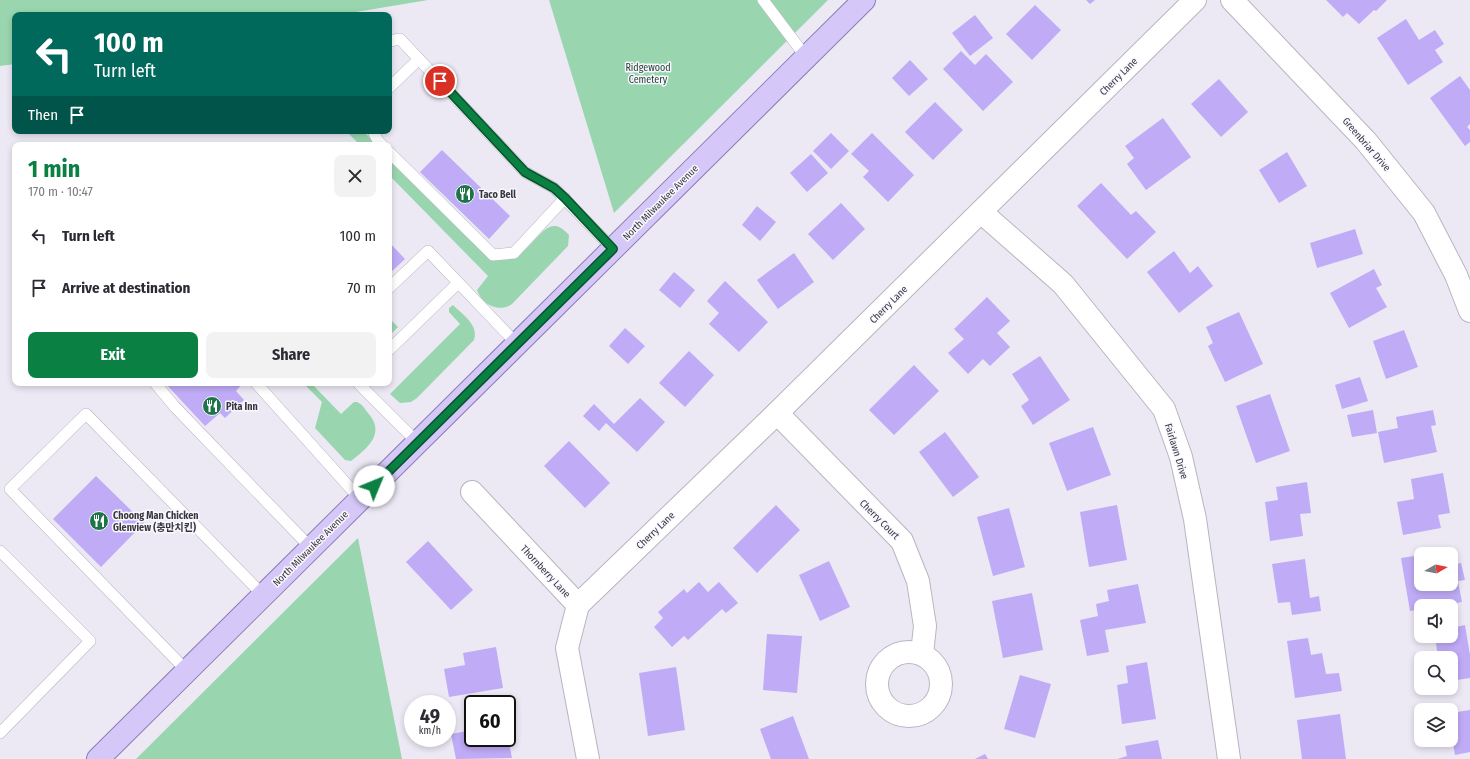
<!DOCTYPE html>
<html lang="en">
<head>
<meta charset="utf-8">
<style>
	:root { --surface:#fff; --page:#f2f2f3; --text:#2b2b33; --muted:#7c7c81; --accent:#0b8043 }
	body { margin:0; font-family:"Fira Sans Condensed","Noto Sans KR",sans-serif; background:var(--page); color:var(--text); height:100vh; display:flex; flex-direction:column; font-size:15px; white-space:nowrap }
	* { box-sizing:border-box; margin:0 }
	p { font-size:13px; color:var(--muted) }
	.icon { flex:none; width:22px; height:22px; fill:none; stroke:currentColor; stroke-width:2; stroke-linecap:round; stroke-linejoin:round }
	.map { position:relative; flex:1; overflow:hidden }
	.panel { position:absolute; left:12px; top:142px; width:380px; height:244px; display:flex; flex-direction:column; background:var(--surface); border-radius:8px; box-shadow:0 2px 6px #0003 }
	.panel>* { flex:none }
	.top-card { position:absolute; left:12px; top:12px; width:380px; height:122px; border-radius:8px; box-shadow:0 2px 6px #0003; background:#00695c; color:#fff; overflow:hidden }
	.needle { width:26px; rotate:81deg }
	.buttons { position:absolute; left:1414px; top:547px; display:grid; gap:8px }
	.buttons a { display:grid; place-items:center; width:44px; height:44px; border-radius:8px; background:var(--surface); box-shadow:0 2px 6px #0003; font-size:20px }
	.speed { position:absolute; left:404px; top:695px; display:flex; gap:8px; font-size:20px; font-weight:700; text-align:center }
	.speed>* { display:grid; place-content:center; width:52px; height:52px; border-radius:50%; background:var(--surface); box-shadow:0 2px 6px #0003; line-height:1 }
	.speed small { font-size:10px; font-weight:400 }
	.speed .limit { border:2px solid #111; border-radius:6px; background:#fff; color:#111 }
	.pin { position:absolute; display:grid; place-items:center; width:34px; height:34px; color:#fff; margin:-17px; border:2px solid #fff; border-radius:50%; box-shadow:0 1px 4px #0007 }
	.me { position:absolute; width:44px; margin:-22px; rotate:45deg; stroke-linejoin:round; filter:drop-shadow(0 0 3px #0008) }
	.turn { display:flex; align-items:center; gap:14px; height:84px; padding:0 16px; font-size:18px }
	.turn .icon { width:52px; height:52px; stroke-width:2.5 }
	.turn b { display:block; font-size:28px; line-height:34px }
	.then { display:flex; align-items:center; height:38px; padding:0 16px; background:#0003; gap:8px; font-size:15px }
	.round { display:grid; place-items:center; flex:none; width:42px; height:42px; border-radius:8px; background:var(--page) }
	.headline { display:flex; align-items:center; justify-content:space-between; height:68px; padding:0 16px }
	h1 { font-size:24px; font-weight:700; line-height:30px; color:var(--accent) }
	.primary-button { display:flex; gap:8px; margin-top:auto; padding:8px 16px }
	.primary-button a { flex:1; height:46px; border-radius:8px; background:var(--accent); color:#fff; font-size:16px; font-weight:700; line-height:46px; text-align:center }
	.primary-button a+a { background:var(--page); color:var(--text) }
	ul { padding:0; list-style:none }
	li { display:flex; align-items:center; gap:12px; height:52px; padding:0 16px }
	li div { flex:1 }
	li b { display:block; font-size:15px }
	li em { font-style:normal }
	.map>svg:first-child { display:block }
	.green { fill:#99d6af }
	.building { fill:#c0abf6 }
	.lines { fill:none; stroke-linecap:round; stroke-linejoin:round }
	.service-casing { stroke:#b8b5c1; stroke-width:12 }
	.minor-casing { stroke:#b8b5c1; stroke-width:24 }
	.primary-casing { stroke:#8c7db3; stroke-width:24 }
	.service { stroke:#fff; stroke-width:11 }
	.minor { stroke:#fff; stroke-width:22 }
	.primary { stroke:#d5c8f8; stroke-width:22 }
	.route-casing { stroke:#07532c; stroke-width:10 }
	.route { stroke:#0b8043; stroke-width:7 }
	.labels { text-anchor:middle; stroke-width:3; stroke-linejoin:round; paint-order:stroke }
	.park-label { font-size:10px; fill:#1a3d29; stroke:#f9f7ff }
	.street-label { font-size:10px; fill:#38373c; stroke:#f9f7ff }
	.poi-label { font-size:10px; font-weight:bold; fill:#38373c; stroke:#f9f7ff; text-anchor:start }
</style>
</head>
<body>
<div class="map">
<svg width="1470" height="759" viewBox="0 0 1470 759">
	<rect width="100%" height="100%" fill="#ece9f5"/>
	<g class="green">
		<path d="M0 0H428L338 15H15V64L0 66Z"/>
		<path d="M549 0H828L614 213Z"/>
		<path d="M346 131H363L377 145H360Z"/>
		<path d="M389 157 494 259C535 267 541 203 569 235L568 246 512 304C499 313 482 305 477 290L488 276 389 175Z"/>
		<path d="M453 305C463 315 479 325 474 340L417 398 411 402 400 403 390 394 460 324 449 312V308Z"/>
		<path d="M389 318 398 327 389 336Z"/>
		<path d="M303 383H311L341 414 354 402H357C362 404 365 409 368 413 386 433 368 448 351 461L345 460 315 428 322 402Z"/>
		<path d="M358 538 402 759H136Z"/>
	</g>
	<g class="building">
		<path d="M1086 0H1095L1090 4Z"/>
		<path d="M1326 0H1387L1376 11 1374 10 1359 24 1347 13 1343 17Z"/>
		<path d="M1035 5 1061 30 1032 60 1006 34Z"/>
		<path d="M975 15 993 38 970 56 952 33Z"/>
		<path d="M1406 19 1419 40 1435 30 1444 44 1435 50 1443 62 1408 85 1377 38Z"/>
		<path d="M961 51 975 65 986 54 1013 82 983 111 943 69Z"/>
		<path d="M910 60 928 79 909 96 892 78Z"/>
		<path d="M1460 76 1470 90V124L1467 127 1470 130V142L1465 146 1430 98Z"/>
		<path d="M1219 79 1248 112 1221 137 1191 104Z"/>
		<path d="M935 102 963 130 933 160 905 132Z"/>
		<path d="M1163 118 1191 157 1146 190 1127 164 1134 158 1125 146Z"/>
		<path d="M831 133 849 151 831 169 813 151Z"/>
		<path d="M872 133 914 175 888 202 863 177 869 171 851 154Z"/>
		<path d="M442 150 510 216 489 239 420 172Z"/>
		<path d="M1287 152 1307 186 1279 203 1259 170Z"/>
		<path d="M811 154 828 173 807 192 790 173Z"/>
		<path d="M1101 183 1131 215 1136 211 1156 232 1127 259 1077 206Z"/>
		<path d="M841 203 865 229 833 260 808 234Z"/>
		<path d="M757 206 776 222 760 241 742 225Z"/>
		<path d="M1355 229 1363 254 1317 268 1310 243Z"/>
		<path d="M389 242 405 259 389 274Z"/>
		<path d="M1174 251 1190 273 1198 266 1213 286 1179 313 1147 272Z"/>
		<path d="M794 253 814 282 778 309 757 280Z"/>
		<path d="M1374 269 1382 285 1376 288 1387 307 1349 328 1330 293Z"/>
		<path d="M674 272 695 290 680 308 659 290Z"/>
		<path d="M725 281 768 322 739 352 709 324 719 313 707 301Z"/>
		<path d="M987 297 1010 321 997 333 1010 347 990 366 983 359 968 374 948 353 964 339 954 329Z"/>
		<path d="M1239 312 1263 364 1225 382 1208 346 1213 343 1206 327Z"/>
		<path d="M625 328 645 346 628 364 609 346Z"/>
		<path d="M1404 330 1418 367 1386 379 1373 341Z"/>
		<path d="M689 351 714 375 685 407 659 383Z"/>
		<path d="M1040 356 1070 400 1033 425 1021 406 1029 400 1012 374Z"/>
		<path d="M914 365 939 391 894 435 869 410Z"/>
		<path d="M1360 377 1368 401 1342 409 1335 385Z"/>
		<path d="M165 383H243L236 391 244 400 225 418 220 413 205 426Z"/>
		<path d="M1270 394 1290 451 1256 463 1236 406Z"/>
		<path d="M640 398 665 422 637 452 606 423 599 431 583 416 594 404 614 424Z"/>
		<path d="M1373 410 1377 433 1352 437 1347 415Z"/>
		<path d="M1433 410 1436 425 1431 426 1437 452 1384 463 1378 432 1398 428 1396 417Z"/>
		<path d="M1093 427 1111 475 1067 491 1049 443Z"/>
		<path d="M945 432 979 477 953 497 919 452Z"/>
		<path d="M569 441 610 483 585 508 544 466Z"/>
		<path d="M1443 473 1450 513 1438 515 1441 528 1403 535 1397 502 1414 499 1411 479Z"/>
		<path d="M96 476 144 523 101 567 53 519Z"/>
		<path d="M1307 482 1311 513 1300 514 1303 536 1270 541 1265 502 1278 500 1276 487Z"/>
		<path d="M776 505 800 530 757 573 733 548Z"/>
		<path d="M1117 505 1127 560 1089 567 1080 512Z"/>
		<path d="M1009 508 1025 567 993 576 977 517Z"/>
		<path d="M428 541 473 590 451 610 406 562Z"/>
		<path d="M1449 550V554H1431V553Z"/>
		<path d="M1421 555V584H1451V565L1461 563 1465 580 1458 581 1462 602 1441 606H1421V609L1410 611 1401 558Z"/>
		<path d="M1305 559 1310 598 1319 596 1321 611 1292 615 1290 602 1278 603 1272 564Z"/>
		<path d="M829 561 850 607 820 621 799 575Z"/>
		<path d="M699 582 708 592 719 582 738 603 726 613 722 609 688 640 684 636 672 647 654 627 663 618 658 612 684 589 687 593Z"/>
		<path d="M1138 584 1146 623 1105 630 1109 652 1087 656 1080 620 1098 616 1096 604 1109 601 1107 590Z"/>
		<path d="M1032 593 1043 650 1003 658 992 601Z"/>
		<path d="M1465 625 1470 655V678L1451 681V658H1438L1435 636H1451V628Z"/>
		<path d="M767 634 802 636 797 693 763 690Z"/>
		<path d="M1308 638 1311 655 1322 653 1326 674 1339 673 1342 691 1295 698 1287 641Z"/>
		<path d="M496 647 503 688 449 697 444 669 465 665 463 653Z"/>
		<path d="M1147 662 1156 719 1122 724 1117 685 1128 683 1126 666Z"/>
		<path d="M676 667 685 730 648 736 639 673Z"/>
		<path d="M1020 675 1051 684 1035 738 1004 729Z"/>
		<path d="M1470 710V752L1455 755 1451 731V713Z"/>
		<path d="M452 712 455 727 447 729V713Z"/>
		<path d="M1340 714 1346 759H1302L1297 720Z"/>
		<path d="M511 716 514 734 507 735V717Z"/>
		<path d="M793 716 809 759H771L760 729Z"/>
		<path d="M473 730V738H508L512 758 456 759 451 734Z"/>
		<path d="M1158 740 1162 759H1117L1127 756 1125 746Z"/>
		<path d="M985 754 988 759H975Z"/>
	</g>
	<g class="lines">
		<g class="service-casing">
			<g id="service">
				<path d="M763 0 806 57"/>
				<path d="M389 41 400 39 525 172 554 188 613 249"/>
				<path d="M389 88 419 59"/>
				<path d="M373 131 378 141 382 145"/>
				<path d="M389 152 493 255 514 253 565 198"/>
				<path d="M389 288 428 251 517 344"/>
				<path d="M389 350 458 283"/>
				<path d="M155 383 175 407 311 548"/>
				<path d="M256 383 360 499"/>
				<path d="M358 383 417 442"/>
				<path d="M0 551 90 641 0 733"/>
				<path d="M187 671 10 489 86 414 263 595"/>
			</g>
		</g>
		<g class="minor-casing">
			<g id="minor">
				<path d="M1232 0 1366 141 1424 213 1456 275 1470 311"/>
				<path d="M981 212 1063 284 1164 409 1181 457 1195 519 1229 759"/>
				<path d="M777 413 902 541 918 581 925 626 922 654"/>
				<path d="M472 492 578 605 567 648 588 759"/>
				<path d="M578 605 777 413 1195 0"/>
				<circle cx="909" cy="684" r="32"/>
			</g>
		</g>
		<g class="primary-casing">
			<path id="primary" d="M98 759 864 0"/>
		</g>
		<use href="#service" class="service"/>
		<use href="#minor" class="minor"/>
		<use href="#primary" class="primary"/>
	</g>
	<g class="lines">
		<g class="route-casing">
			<path id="route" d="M374 486 613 249 565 198 554 188 525 172 440 81"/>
		</g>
		<use href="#route" class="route"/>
	</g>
	<defs>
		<g id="restaurant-disc" transform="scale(1)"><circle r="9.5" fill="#1d7448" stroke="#f9f7ff"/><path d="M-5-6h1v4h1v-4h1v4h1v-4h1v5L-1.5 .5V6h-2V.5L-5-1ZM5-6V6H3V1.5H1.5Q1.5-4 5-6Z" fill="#fff"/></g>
	</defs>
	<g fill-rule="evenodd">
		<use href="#restaurant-disc" x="465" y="194"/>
		<use href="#restaurant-disc" x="212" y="406"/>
		<use href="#restaurant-disc" x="99" y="521"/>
	</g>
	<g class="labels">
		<g class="park-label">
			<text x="648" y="71">Ridgewood<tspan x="648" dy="12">Cemetery</tspan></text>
		</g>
		<g class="street-label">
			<text transform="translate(1118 76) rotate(-45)" y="4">Cherry Lane</text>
			<text transform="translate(1367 144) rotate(49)" y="4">Greenbriar Drive</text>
			<text transform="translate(660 202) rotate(-45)" y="4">North Milwaukee Avenue</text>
			<text transform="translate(888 304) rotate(-45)" y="4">Cherry Lane</text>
			<text transform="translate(1177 451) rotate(73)" y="4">Fairlawn Drive</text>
			<text transform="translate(880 519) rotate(45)" y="4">Cherry Court</text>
			<text transform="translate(655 530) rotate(-44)" y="4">Cherry Lane</text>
			<text transform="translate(310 548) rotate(-45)" y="4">North Milwaukee Avenue</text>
			<text transform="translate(546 571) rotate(47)" y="4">Thornberry Lane</text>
		</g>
		<g class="poi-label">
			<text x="479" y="198">Taco Bell</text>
			<text x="226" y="410">Pita Inn</text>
			<text x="113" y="519">Choong Man Chicken<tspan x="113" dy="12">Glenview (충만치킨)</tspan></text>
		</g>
	</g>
</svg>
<div class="buttons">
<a><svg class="needle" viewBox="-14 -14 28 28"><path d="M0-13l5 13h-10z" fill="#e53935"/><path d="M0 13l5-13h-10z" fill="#7c7c81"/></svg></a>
<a><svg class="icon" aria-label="sound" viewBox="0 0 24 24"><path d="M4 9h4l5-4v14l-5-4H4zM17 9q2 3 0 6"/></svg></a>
<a><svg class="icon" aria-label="search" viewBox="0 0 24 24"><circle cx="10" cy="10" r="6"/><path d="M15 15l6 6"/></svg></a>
<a><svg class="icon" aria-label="layers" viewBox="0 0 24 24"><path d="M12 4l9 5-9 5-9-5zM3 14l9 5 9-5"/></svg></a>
</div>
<div class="speed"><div>49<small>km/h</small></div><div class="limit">60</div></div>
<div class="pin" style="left:440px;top:81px;background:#d93025"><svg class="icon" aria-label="arrive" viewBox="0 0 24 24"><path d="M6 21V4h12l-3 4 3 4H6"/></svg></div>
<svg class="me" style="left:374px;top:486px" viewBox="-20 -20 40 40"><circle r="19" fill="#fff"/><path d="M0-13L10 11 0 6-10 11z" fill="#0b8043"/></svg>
<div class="top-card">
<div class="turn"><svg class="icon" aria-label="left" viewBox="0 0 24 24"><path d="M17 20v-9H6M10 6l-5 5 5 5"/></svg><div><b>100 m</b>Turn left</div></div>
<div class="then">Then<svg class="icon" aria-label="arrive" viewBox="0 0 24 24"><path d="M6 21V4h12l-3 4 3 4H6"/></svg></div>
</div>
<section class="panel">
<div class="headline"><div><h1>1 min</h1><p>170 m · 10:47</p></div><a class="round"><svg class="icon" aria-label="close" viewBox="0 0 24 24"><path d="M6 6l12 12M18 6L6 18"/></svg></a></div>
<ul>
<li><svg class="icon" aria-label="left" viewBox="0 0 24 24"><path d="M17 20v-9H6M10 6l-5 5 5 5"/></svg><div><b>Turn left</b></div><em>100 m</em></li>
<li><svg class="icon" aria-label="arrive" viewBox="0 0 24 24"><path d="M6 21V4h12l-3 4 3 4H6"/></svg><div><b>Arrive at destination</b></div><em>70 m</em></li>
</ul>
<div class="primary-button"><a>Exit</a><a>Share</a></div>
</section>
</div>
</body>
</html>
